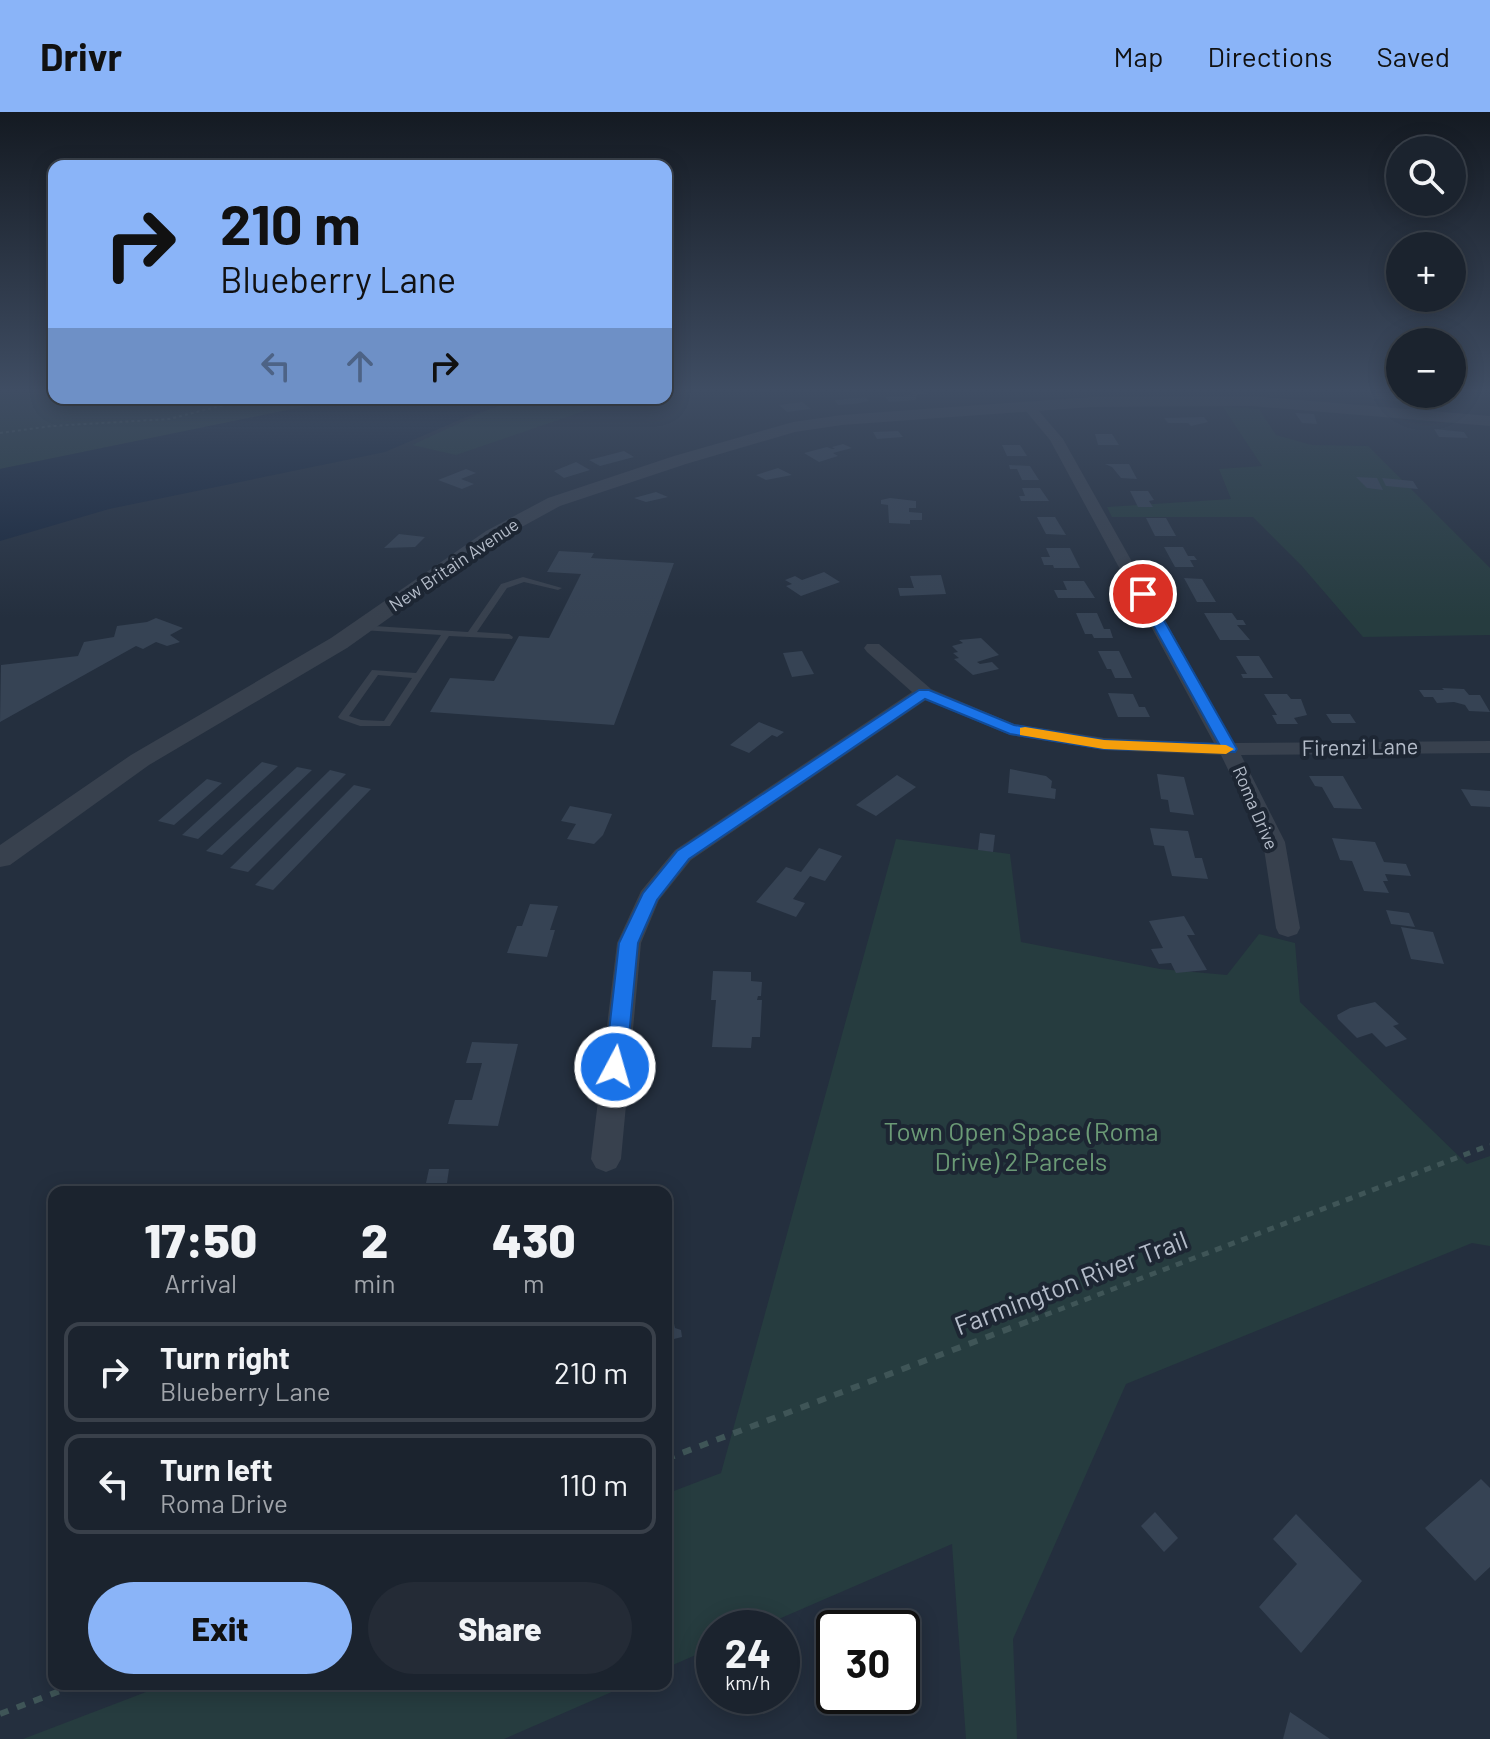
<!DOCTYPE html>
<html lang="en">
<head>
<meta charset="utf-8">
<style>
	:root { --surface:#1b232e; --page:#242b36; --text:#f1f3f6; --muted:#a0a4aa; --line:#39404a; --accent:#8ab4f8 }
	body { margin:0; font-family:Barlow,sans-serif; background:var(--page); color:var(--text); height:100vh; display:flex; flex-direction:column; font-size:30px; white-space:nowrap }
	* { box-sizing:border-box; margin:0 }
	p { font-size:26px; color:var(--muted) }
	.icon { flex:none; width:44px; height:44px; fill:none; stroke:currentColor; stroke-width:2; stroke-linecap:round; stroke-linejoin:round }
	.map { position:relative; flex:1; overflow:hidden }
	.panel { position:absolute; left:48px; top:1074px; width:624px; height:504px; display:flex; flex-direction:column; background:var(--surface); border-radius:16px; box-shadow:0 4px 20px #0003,0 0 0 2px var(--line) }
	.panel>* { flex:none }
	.banner { position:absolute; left:48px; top:48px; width:624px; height:244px; border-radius:16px; box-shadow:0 4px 20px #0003,0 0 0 2px var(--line); background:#8ab4f8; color:#111; overflow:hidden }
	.fabs { position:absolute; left:1386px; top:24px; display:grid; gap:16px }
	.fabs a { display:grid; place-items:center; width:80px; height:80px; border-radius:50%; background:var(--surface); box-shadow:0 4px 20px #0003,0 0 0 2px var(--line); font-size:40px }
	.speed { position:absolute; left:696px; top:1498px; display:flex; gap:16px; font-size:40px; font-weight:700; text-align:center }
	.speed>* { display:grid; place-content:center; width:104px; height:104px; border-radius:50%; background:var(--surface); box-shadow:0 4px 20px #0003,0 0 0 2px var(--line); line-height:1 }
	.speed small { font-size:20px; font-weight:400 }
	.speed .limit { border:4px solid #111; border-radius:12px; background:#fff; color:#111 }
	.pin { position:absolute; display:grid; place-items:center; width:68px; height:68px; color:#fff; margin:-34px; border:4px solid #fff; border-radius:50%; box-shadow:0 2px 8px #0007 }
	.me { position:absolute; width:88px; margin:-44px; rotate:6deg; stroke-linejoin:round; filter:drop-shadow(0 0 6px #0008) }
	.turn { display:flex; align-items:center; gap:28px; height:168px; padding:0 40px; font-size:36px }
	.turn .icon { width:104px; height:104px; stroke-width:2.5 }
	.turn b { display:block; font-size:56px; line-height:68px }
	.lanes { display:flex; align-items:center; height:76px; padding:0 40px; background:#0003; justify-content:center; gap:40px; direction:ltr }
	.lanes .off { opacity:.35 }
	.eta { display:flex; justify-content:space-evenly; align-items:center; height:136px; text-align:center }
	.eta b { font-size:48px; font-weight:800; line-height:56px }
	.action { display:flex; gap:16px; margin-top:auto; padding:16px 40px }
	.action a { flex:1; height:92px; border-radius:48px; background:var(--accent); color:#111; font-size:32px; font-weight:800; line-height:92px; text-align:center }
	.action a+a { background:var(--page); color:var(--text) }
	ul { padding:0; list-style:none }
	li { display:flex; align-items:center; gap:24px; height:100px; margin:0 16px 12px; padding:0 24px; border:4px solid var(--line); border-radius:16px }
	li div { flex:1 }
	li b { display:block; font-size:30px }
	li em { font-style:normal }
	header { display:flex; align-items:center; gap:48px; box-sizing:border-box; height:112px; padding:0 40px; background:var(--accent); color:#111 }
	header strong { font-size:38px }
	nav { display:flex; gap:44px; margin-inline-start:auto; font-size:28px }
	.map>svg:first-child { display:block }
	.green { fill:#263c3f }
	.water { fill:#17263c }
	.building { fill:#364354 }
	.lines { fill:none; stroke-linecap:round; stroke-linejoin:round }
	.path-far2 { stroke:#3f5557; stroke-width:2; stroke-dasharray:3 3; stroke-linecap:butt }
	.path-far1 { stroke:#3f5557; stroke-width:5; stroke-dasharray:7 7; stroke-linecap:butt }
	.path { stroke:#3f5557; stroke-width:6; stroke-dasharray:9 9; stroke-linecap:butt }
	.service { fill:#38414e; fill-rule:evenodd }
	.minor { fill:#38414e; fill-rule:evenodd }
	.tertiary { fill:#38414e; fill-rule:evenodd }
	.route { fill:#1a73e8; stroke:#114b97; stroke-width:2 }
	.slow { fill:#f59e0b }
	.labels { text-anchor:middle; stroke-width:8; stroke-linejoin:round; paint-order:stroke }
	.far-street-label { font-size:18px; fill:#b4bcc9; stroke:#1d2633 }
	.street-label { font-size:22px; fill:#b4bcc9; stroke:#1d2633 }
	.near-park-label { font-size:26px; fill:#6b9a76; stroke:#1d2633 }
	.near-street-label { font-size:26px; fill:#b4bcc9; stroke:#1d2633 }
</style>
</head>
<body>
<header>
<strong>Drivr</strong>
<nav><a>Map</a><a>Directions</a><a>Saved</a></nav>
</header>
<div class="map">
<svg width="1490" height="1627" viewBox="0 0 1490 1627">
	<rect width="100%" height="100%" fill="#242f3e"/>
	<g class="green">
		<path d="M0 278H54V286H347L0 357Z"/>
		<path d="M526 286H622L456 343 412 333 490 297Z"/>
		<path d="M1223 295 1259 297 1276 323 1312 333 1368 334 1490 456V523L1363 525 1301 453 1253 405H1112L1107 395 1231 387 1219 357 1262 354Z"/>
		<path d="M896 727 1010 742 1021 830 1160 857 1227 863 1259 822 1295 831 1300 890 1467 1052 1490 1044V1134L1472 1131 1126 1272 1013 1527 1017 1627H966L952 1432 758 1516H714V1535L666 1556V1382L721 1361Z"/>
		<path d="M167 1572H630L504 1627H23Z"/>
	</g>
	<path class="water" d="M347 286H524L471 303 385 340 109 397 0 429V357Z"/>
	<g class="building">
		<path d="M910 278H924L927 282 916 283V288L889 290 885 285 913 283Z"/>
		<path d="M1370 280 1410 283 1414 290 1373 287Z"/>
		<path d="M866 285 869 289 854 292 838 293 835 288Z"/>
		<path d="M802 290 811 297 787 300 779 293Z"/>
		<path d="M1295 301 1314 302 1317 312 1302 311Z"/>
		<path d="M1204 305 1208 310 1191 314 1188 311H1168L1164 306Z"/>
		<path d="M1434 317 1464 320 1468 326 1439 325Z"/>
		<path d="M898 319 903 325 877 327 873 320Z"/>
		<path d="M1095 322H1112L1119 333H1098Z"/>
		<path d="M843 332 852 336 833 341 838 344 819 350 804 341 827 335 832 337H835L832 335Z"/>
		<path d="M1002 333H1020L1027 344H1007Z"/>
		<path d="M624 339 634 345 600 354 589 348Z"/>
		<path d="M576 350 590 358 564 366 554 359Z"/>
		<path d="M1105 352H1129L1137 367 1121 366 1112 355Z"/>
		<path d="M1009 353 1030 354 1039 368H1022L1017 357H1010Z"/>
		<path d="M778 356 792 363 766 368 756 363Z"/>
		<path d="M466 357 476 361 461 367 474 372 462 377 438 368Z"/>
		<path d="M1356 365 1377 366 1383 378 1367 376Z"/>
		<path d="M1382 366 1413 369 1418 377 1386 374Z"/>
		<path d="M1022 376H1040L1049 389H1021L1019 384H1025Z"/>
		<path d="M1130 379H1148L1154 388 1149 389 1153 395H1138Z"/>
		<path d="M656 380 668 385 646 390 634 386Z"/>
		<path d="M890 386 916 389V396H909V400L922 401V408H910V412L889 411 888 393 881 392V388Z"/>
		<path d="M1037 405H1055L1066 423 1046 422Z"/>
		<path d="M1146 406H1166L1176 424H1155Z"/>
		<path d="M399 422 425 425 415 435 384 436Z"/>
		<path d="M1164 435H1183L1188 444H1194L1197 448H1190L1194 455H1175Z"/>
		<path d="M1046 436H1070L1080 456H1054L1053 453H1044L1041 445H1050Z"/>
		<path d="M559 439 594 441 591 446 674 451 614 613 430 600 450 566 494 569 519 524 549 526 581 462 547 460Z"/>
		<path d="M824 460 840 470 801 484 786 474 792 472 785 468 795 464 802 468Z"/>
		<path d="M941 463 946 482 900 484 898 476H914L910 464Z"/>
		<path d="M1184 466 1202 467 1216 490H1197Z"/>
		<path d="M1063 469H1084L1095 486H1058L1054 478H1067Z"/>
		<path d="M1076 501H1097L1104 517H1110L1113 526H1094L1092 522H1085Z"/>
		<path d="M1204 501H1232L1237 508H1243L1246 513H1237L1250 528H1220Z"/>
		<path d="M156 506 183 516 170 523 180 530 167 534 156 530 143 537 136 534 0 610 1 553 78 544 84 530 114 525 117 514 147 510Z"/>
		<path d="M981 526 999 543 977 550 980 552 992 550 999 557 973 563 954 547 959 546 953 541 958 540 952 534 963 531 959 528Z"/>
		<path d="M802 539 814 562 792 565 783 541Z"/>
		<path d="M1098 539H1119L1132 566H1115L1111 557H1107Z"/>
		<path d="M1236 544H1259L1273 566H1243L1241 562H1247Z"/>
		<path d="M1442 576 1464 577 1469 583H1480L1490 600 1469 599 1465 593 1454 590 1437 591 1433 585H1424L1419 578H1444Z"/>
		<path d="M1108 581 1133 582 1139 595H1145L1150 605H1118Z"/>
		<path d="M1264 582H1287L1291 587H1301L1307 603 1294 606 1298 612H1277L1272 603H1277Z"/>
		<path d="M1326 602H1350L1356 611H1332Z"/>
		<path d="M759 610 784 620 777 625 772 623 749 641 730 633Z"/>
		<path d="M262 650 278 654 198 727 182 723Z"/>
		<path d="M297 655 312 658 222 743 206 739Z"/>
		<path d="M1010 657 1046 664 1052 669 1051 676 1056 677 1055 687 1008 681Z"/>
		<path d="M330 658 346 662 248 760 230 756Z"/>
		<path d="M1157 662 1184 665 1194 703 1170 700 1168 688 1161 687Z"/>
		<path d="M897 663 916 675 876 704 856 693Z"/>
		<path d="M1309 664H1343L1362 697 1334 696 1322 675 1315 674Z"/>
		<path d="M207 667 222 671 174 713 158 709Z"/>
		<path d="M354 673 371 677 273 778 255 773Z"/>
		<path d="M1461 677 1490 679V695L1471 694Z"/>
		<path d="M570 694 612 702 603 723 594 732 567 727 576 712 561 709Z"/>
		<path d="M1150 716 1188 719 1195 746H1202L1208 767 1172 764 1164 734 1154 733Z"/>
		<path d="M980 721 995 723 993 740 978 738Z"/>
		<path d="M1332 726 1375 730 1384 750 1406 752 1411 764 1385 762 1388 769H1383L1389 781 1364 779 1352 749 1340 748Z"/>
		<path d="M819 736 842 744 825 769 810 764 793 787 805 791 796 805 756 790 786 755 801 760Z"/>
		<path d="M530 792 558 794 550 818H555L547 845 507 841 517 814H522Z"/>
		<path d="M1386 798 1409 801 1415 815 1391 812Z"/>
		<path d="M1184 804 1195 823H1187L1207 858 1176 861 1171 851 1159 852 1151 837 1163 836 1149 809Z"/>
		<path d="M1401 815 1433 820 1444 852 1411 847Z"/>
		<path d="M713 859 751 860V869L762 870 761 884H758L757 888H762L760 925H752L751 936 712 935 716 888H711Z"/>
		<path d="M1375 890 1399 912 1393 914 1407 927 1386 935 1372 921 1357 926 1338 907 1337 903 1350 896Z"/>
		<path d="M472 930 518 932 498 1014 448 1012 455 988H472L482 951H466Z"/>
		<path d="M429 1057H449L447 1071H426Z"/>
		<path d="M666 1177 675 1216 681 1218 682 1225 666 1229Z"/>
		<path d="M1481 1367 1490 1376V1455L1475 1469 1425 1416Z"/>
		<path d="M1155 1400 1178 1426 1164 1440 1141 1414Z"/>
		<path d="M1296 1402 1362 1469 1301 1541 1259 1495 1297 1452 1273 1427Z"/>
		<path d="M1290 1600 1330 1627H1283Z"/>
	</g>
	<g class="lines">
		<path class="path-far2" d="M0 321 52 314 169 307 252 286"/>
		<path class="path-far1" d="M1032 1208 1490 1033"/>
		<g class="path">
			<path d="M666 1347 1037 1206"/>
			<path d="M0 1602 78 1572"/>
		</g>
		<path class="service" d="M523 465 562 476 558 478 524 470 507 476 477 520 509 522 513 525 512 527 449 524 390 614H360L340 607 338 605 372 558 416 561 441 523 361 518 358 517V513L468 520 501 472ZM378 563 412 566 384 609 361 608 349 604Z"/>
		<path class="minor" d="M1025 292H1033L1063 327 1234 631 1490 629V641L1241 643 1285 730 1300 816 1297 822 1288 825 1279 822 1276 816 1263 730 1221 643 1104 638 1010 623 926 588 691 748 659 788 641 831 621 1047 616 1056 606 1060 596 1056 591 1047 617 831 641 779 675 738 912 580 867 540 864 536 867 532H879L931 577 1014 612 1104 626 1214 631 1050 328 1025 298Z"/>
		<path class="tertiary" d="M1251 284 1490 304V314L1251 294 1092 295 842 313 795 320 686 352 560 394 500 427 347 536 149 653 10 753 0 755V733L131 643 331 526 486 419 548 386 674 344 793 310 842 303 1092 285Z"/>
	</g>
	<linearGradient id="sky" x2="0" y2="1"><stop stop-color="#141a22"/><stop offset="0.55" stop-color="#3f4d63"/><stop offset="1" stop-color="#3f4d63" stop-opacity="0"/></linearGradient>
	<rect width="1490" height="506" fill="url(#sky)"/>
	<path class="route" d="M1143 478 1149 482 1237 637 1235 640 1104 637 1010 622 925 587 689 747 657 788 638 831 626 955 623 960 615 963 608 960 605 955 619 831 643 781 677 739 919 578H929L1014 613 1104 628 1219 632 1136 482Z"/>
	<path class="slow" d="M1025 615 1104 628 1226 633 1234 637 1226 642 1104 637 1020 623V616Z"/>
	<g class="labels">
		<g class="far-street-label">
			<text transform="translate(454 453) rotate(-34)" y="6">New Britain Avenue</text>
			<text transform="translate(1255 696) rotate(67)" y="6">Roma Drive</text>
		</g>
		<g class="street-label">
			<text transform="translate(1360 635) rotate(-1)" y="8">Firenzi Lane</text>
		</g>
		<g class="near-park-label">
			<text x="1021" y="1029">Town Open Space (Roma<tspan x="1021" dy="30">Drive) 2 Parcels</tspan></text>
		</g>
		<g class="near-street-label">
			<text transform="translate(1071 1171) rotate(-21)" y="9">Farmington River Trail</text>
		</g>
	</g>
</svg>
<div class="fabs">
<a><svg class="icon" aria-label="search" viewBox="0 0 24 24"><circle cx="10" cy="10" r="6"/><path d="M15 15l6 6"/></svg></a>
<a>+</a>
<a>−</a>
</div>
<div class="speed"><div>24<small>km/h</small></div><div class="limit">30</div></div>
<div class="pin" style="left:1143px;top:482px;background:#d93025"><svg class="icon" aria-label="arrive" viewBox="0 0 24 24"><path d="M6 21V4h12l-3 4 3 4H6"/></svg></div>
<svg class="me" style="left:615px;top:955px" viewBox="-20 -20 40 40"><circle r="17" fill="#1a73e8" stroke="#fff" stroke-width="3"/><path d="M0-11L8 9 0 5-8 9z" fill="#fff"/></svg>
<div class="banner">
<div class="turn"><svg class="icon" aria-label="right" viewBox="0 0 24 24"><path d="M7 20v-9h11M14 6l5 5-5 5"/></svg><div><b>210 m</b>Blueberry Lane</div></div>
<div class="lanes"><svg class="icon off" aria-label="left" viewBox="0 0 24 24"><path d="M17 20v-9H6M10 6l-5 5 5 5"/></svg><svg class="icon off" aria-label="ahead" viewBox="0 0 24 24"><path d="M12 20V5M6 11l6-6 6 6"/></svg><svg class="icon" aria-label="right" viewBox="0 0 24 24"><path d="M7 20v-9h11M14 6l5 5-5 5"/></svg></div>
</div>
<section class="panel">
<div class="eta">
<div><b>17:50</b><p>Arrival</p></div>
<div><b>2</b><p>min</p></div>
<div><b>430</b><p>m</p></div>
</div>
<ul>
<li><svg class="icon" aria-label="right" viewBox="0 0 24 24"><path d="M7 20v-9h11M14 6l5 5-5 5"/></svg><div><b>Turn right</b><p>Blueberry Lane</p></div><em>210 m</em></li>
<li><svg class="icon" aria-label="left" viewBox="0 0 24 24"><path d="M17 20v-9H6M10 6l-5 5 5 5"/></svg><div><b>Turn left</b><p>Roma Drive</p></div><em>110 m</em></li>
</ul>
<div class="action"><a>Exit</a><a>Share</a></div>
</section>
</div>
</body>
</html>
